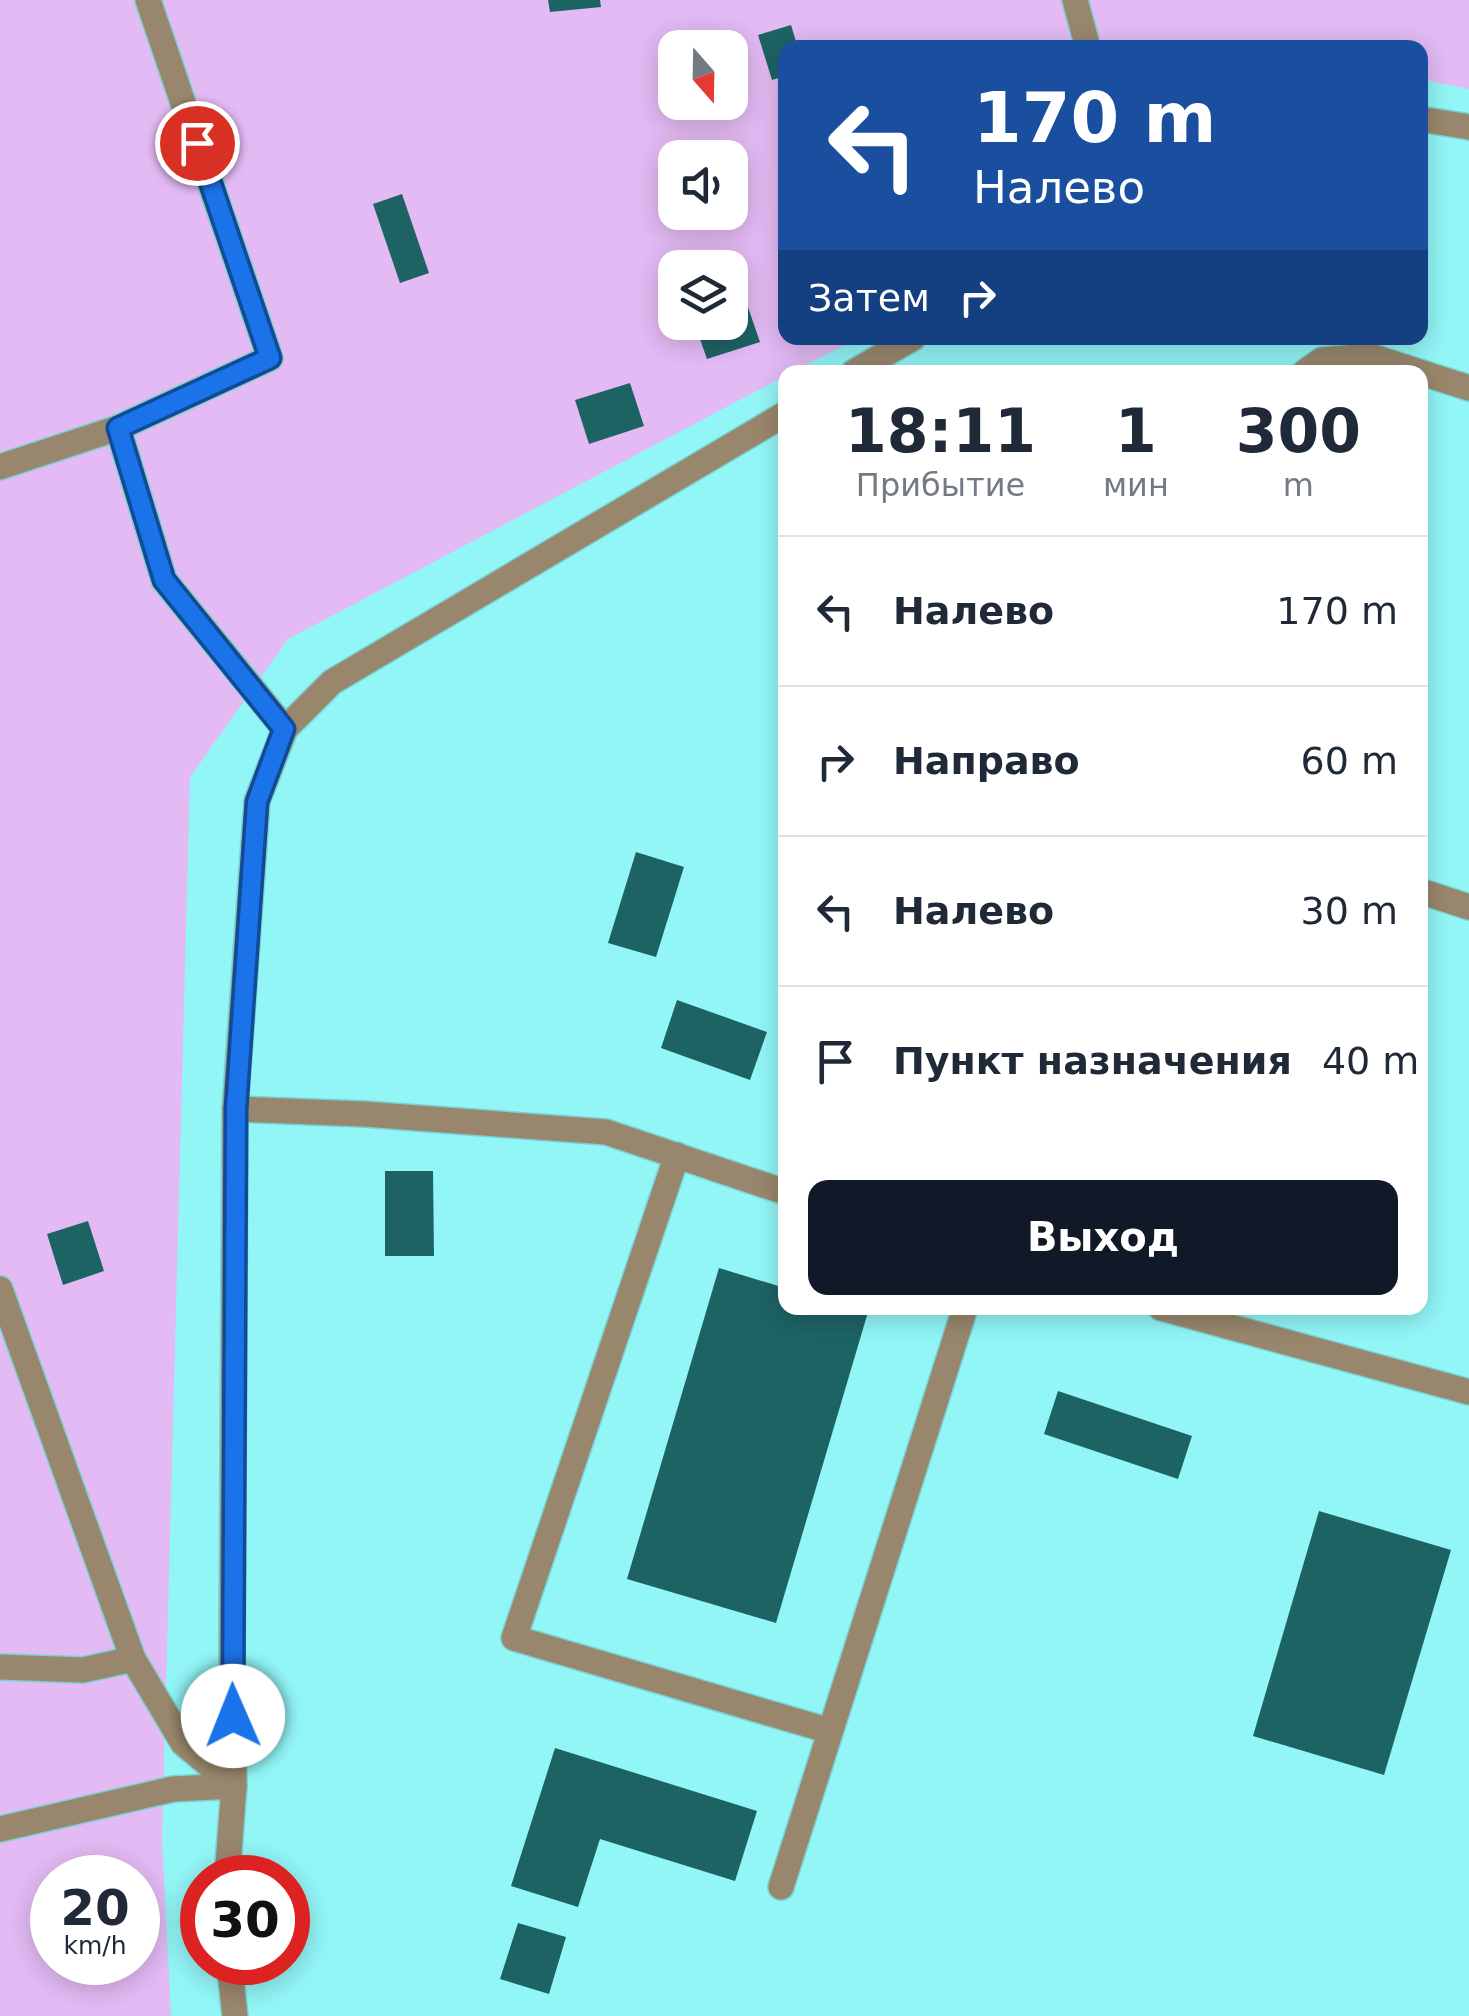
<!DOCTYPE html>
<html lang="ru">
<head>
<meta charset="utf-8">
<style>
	:root { --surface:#fff; --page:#f2f2f3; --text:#1f2937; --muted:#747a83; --line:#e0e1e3; --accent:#111827 }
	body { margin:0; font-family:"DejaVu Sans",sans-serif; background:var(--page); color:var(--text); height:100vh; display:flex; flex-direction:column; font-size:38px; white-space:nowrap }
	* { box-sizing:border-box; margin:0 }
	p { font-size:32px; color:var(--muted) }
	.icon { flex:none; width:55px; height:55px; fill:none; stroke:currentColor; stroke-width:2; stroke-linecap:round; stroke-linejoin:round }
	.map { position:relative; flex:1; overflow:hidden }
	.drawer { position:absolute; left:778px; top:365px; width:650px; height:950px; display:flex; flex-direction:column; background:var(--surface); border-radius:20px; box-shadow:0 5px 25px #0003 }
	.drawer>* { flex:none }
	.top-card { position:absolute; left:778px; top:40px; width:650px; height:305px; border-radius:20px; box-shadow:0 5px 25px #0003; background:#1a4fa0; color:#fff; overflow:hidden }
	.needle { width:65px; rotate:160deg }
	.buttons { position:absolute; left:658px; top:30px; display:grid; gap:20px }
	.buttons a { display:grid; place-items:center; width:90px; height:90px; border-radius:20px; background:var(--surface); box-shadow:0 5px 25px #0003; font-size:50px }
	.speed { position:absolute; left:30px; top:1855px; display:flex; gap:20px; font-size:50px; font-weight:700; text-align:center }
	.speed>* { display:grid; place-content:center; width:130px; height:130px; border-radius:50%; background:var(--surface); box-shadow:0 5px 25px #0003; line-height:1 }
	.speed small { font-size:25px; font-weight:400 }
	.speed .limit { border:15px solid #d22; background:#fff; color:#111 }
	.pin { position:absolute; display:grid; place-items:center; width:85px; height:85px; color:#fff; margin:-42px; border:5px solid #fff; border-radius:50%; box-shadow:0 2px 10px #0007 }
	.me { position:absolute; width:110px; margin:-55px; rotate:359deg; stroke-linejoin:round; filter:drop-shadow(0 0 8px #0008) }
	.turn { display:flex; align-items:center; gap:35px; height:210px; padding:0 30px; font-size:45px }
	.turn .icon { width:130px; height:130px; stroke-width:2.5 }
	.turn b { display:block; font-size:70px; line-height:85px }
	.then { display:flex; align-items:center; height:95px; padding:0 30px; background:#0003; gap:20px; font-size:38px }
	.eta { display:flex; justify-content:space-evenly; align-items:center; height:170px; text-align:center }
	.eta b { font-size:60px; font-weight:600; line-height:70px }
	.cta { display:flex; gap:20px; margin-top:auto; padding:20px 30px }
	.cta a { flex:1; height:115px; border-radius:20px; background:var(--accent); color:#fff; font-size:40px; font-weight:600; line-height:115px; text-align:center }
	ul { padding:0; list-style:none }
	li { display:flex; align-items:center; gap:30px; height:150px; padding:0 30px; border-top:2px solid var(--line) }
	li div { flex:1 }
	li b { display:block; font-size:38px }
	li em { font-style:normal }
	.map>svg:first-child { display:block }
	.green { fill:#e3baf4; fill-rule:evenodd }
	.building { fill:#1e6364 }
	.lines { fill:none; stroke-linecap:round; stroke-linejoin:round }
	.minor-casing { stroke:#79d1d2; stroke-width:28 }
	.minor { stroke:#99876d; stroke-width:25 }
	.route-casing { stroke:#114b97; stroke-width:25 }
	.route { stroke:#1a73e8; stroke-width:18 }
</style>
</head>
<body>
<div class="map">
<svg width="1469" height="2016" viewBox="0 0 1469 2016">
	<rect width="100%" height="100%" fill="#92f5f6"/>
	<path class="green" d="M0 0H1469V89L1420 79V48H785V338H858L792 372H785V376L288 639 190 777 162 1841 171 2016H0ZM675 48H730V102H675ZM675 158H730V212H675ZM675 268H730V322H675ZM52 1878H138V1962H52Z"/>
	<g class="building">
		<path d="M548 0H600L601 7 550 12Z"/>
		<path d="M791 25 798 48H785V76L772 80 758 35Z"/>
		<path d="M402 194 429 273 400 283 373 204Z"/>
		<path d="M740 284 760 342 707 359 694 322H730V288Z"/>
		<path d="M630 383 644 426 589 444 575 400Z"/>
		<path d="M636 852 684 867 656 957 608 943Z"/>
		<path d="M677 1000 767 1032 750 1080 661 1048Z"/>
		<path d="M385 1171H433L434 1256H385Z"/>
		<path d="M88 1221 104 1271 63 1285 47 1234Z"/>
		<path d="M719 1268 785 1288V1308H851L868 1312 776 1623 627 1579Z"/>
		<path d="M1058 1391 1192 1436 1178 1479 1044 1434Z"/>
		<path d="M1319 1511 1451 1550 1384 1775 1253 1736Z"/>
		<path d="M555 1748 757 1811 735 1881 600 1839 578 1907 511 1886Z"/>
		<path d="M518 1923 566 1937 549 1994 500 1979Z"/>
	</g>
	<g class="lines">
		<g class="minor-casing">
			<g id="minor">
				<path d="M1075 0 1088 48"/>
				<path d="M1420 119 1469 127"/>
				<path d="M854 372 913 338"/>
				<path d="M1305 372 1322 360 1370 356 1469 388"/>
				<path d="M118 428 164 580 285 729"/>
				<path d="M0 467 118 428 270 358 148 0"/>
				<path d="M1420 891 1469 907"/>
				<path d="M235 1109 364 1114 606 1132 785 1192"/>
				<path d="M677 1155 514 1638 830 1731"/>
				<path d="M0 1289 133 1659 183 1743 234 1786"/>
				<path d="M1161 1308 1469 1392"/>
				<path d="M0 1667 83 1670 133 1659"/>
				<path d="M0 1829 173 1789 234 1786"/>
				<path d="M227 1878 234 1786 232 1647 235 1109 257 801 285 729 332 682 785 414"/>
				<path d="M781 1887 965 1308"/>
				<path d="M229 1962 235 2016"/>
			</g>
		</g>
		<use href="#minor" class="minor"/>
	</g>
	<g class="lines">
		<g class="route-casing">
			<path id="route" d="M197 143 270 358 118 428 164 580 284 729 257 802 236 1109 233 1716"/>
		</g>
		<use href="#route" class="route"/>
	</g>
</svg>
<div class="buttons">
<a><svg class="needle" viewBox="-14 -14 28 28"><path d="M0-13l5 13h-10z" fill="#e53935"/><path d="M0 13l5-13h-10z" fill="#747a83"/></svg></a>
<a><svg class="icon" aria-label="sound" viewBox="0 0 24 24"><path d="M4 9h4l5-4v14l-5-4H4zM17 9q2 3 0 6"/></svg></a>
<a><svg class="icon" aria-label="layers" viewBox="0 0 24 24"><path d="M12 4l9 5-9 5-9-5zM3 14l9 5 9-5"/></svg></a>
</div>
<div class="speed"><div>20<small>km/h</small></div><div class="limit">30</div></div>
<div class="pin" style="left:197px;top:143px;background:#d93025"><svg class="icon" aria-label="arrive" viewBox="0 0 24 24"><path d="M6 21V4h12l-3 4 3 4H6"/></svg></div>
<svg class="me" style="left:233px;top:1716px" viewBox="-20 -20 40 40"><circle r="19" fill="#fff"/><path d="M0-13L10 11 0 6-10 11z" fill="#1a73e8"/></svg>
<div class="top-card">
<div class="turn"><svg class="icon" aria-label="left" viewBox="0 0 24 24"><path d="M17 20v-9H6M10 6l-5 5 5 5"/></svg><div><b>170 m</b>Налево</div></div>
<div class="then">Затем<svg class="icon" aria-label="right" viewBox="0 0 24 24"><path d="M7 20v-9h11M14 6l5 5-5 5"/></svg></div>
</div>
<section class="drawer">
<div class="eta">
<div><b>18:11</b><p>Прибытие</p></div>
<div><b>1</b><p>мин</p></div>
<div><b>300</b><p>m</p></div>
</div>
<ul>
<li><svg class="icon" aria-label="left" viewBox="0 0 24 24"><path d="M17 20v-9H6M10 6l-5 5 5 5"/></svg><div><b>Налево</b></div><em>170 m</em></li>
<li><svg class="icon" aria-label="right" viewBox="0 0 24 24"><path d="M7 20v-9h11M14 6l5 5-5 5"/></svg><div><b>Направо</b></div><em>60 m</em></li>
<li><svg class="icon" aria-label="left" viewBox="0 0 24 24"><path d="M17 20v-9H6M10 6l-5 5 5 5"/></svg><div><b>Налево</b></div><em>30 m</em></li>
<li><svg class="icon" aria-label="arrive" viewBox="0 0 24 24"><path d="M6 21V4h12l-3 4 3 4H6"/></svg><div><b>Пункт назначения</b></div><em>40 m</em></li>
</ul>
<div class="cta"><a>Выход</a></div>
</section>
</div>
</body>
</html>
